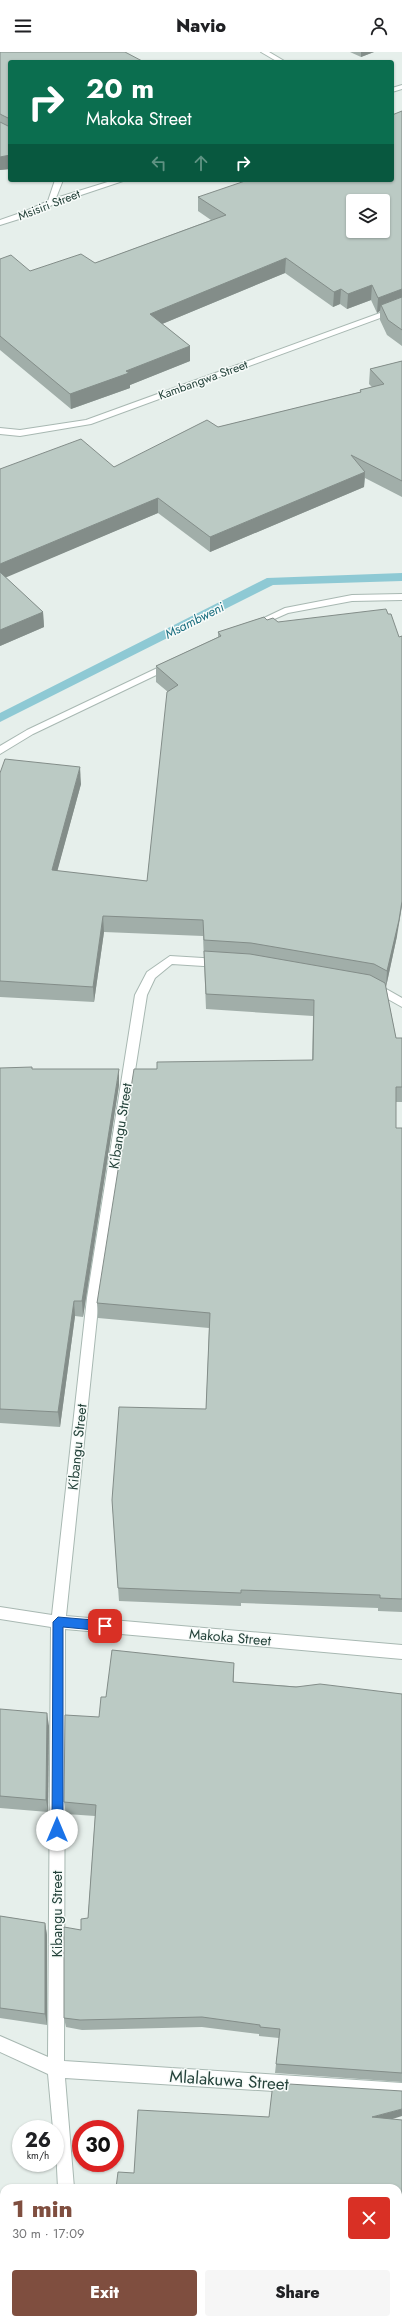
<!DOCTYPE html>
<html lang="en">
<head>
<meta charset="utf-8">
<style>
	:root { --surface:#fff; --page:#f6f6f6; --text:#202124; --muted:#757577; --accent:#7f4e3f }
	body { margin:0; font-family:Jost,sans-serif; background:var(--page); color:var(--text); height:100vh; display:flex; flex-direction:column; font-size:15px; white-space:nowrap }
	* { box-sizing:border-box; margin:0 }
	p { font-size:13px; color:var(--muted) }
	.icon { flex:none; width:22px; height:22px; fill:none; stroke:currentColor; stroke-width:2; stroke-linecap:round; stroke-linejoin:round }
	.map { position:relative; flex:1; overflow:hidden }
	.panel { position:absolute; left:0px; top:2132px; width:402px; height:140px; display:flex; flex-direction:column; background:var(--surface); border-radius:12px 12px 0 0; box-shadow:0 1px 3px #0004 }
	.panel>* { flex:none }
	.hud { position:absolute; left:8px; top:8px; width:386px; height:122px; border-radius:4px; box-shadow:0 1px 3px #0004; background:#0b6e4f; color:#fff; overflow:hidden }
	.controls { position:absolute; left:346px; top:142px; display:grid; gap:8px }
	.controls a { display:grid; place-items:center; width:44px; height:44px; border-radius:4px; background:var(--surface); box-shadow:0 1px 3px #0004; font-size:20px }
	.speed { position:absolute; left:12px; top:2068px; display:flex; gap:8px; font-size:20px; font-weight:700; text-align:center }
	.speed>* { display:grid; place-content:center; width:52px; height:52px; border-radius:50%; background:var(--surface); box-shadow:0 1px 3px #0004; line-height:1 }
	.speed small { font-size:10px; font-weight:400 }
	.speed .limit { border:6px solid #d22; background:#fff; color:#111 }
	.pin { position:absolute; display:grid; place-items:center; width:34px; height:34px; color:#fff; margin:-17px; border-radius:8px; box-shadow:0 2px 6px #0006 }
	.me { position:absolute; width:44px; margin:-22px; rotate:0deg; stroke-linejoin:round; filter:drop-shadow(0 0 3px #0008) }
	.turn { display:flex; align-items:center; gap:14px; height:84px; padding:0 12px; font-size:18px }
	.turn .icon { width:52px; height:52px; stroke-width:2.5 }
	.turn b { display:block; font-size:28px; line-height:34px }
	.lanes { display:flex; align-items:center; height:38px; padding:0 12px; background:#0003; justify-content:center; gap:20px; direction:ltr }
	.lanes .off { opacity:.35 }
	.round { display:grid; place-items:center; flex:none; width:42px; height:42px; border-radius:4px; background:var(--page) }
	.head { display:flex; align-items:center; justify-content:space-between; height:68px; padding:0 12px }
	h1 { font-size:24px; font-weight:800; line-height:30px; color:var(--accent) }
	.cta { display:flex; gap:8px; margin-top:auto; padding:8px 12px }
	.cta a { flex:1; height:46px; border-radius:4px; background:var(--accent); color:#fff; font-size:16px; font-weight:800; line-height:46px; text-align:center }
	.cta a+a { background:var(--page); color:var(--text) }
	header { display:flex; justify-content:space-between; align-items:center; height:52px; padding:0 12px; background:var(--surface); font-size:18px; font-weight:800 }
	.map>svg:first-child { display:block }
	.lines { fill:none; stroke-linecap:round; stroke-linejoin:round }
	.stream { fill:#8ec9d4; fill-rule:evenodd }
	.street-casing { stroke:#a8b8b2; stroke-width:2 }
	.street { fill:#fff; fill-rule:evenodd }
	.wall { fill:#a1aea9 }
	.shaded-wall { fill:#838d89 }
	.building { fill:#bbcac4; stroke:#838d89; fill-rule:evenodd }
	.route { fill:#1a73e8; stroke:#114b97 }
	.labels { text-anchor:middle; stroke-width:3; stroke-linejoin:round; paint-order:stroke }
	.far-street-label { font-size:12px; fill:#24423a; stroke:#f7fbf9 }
	.far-water-label { font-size:13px; font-style:italic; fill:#1c6f80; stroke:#f7fbf9 }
	.street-label { font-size:14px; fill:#24423a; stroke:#f7fbf9 }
	.near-street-label { font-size:17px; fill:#24423a; stroke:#f7fbf9 }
</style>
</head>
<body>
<header><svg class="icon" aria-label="menu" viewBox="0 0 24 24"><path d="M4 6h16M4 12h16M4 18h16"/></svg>Navio<svg class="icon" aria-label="person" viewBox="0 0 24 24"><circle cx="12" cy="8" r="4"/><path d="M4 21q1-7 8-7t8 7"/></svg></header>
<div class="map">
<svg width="402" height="2272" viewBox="0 0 402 2272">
	<rect width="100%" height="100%" fill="#e6efeb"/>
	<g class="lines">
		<path class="stream" d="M402 521V529L273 533 0 670V661L267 526Z"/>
		<g class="street-casing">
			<g id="street">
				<path d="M261 0H269L286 10H278Z"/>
				<path d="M402 33V37L392 40V36Z"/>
				<path d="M55 128H63L56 146 114 128H126L54 152 32 163 0 173V168L26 159 48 149Z"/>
				<path d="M402 253V258L91 372 20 384 0 382V376L20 378 86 368Z"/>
				<path d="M402 542V548L352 549 288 561 252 577 247 574 285 556 352 543Z"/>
				<path d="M170 610 173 611V615L33 682 0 702V694L27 678Z"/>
				<path d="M170 904 219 907 224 911 219 915 172 912 155 926 147 943 99 1246 66 1564 402 1593V1607L65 1577 64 2009 402 2031V2047L65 2026 74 2136H58L55 2077H53L48 2022 0 2000V1984L48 2005 51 1575 0 1567V1555L52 1563 87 1246 135 943 147 920Z"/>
				<path d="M374 930 402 946V955L370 937 368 934 370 931Z"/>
				<rect x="68" y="2268" width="18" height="4"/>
			</g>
		</g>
		<use href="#street" class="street"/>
	</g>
	<g class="wall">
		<path d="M0 0 10 10V117L0 118Z"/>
		<path d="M350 0H374L361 5Z"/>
		<path d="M402 59V294L387 283 380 268V259L377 261 371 248 347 257 340 252 333 255 285 221 162 272 190 294V309L130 333V336L71 357 0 298V207L30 219 95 211 211 168 198 159V145L392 128Z"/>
		<path d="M402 309V445L365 426 364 435 210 500 158 461 5 525 43 560 44 575 0 594V417L114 415 218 375 360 340V338L372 335 369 332 370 317Z"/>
		<path d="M264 565 397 884 386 935 396 986H402V1050H396V1076H402V1560L378 1559V1556L241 1551V1554L119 1549 112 1448 206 1357 209 1276 98 1266 97 1251 157 1017 312 1008 313 964 206 957 203 884 104 880 94 950 0 945V721L81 732 57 819 147 829 168 640 156 630V614L218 585V580Z"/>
		<path d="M0 1016 33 1017 119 1033 83 1265 75 1264 60 1375 0 1371Z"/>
		<path d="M234 1611 233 1630 402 1642V2030L275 2021 279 1986 259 1984V1982L202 1975 82 1978 66 1975 64 1966 81 1878 88 1866 95 1764 66 1762 64 1750 99 1665 106 1645Z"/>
		<path d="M0 1657 49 1674 48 1760 0 1756Z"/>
		<path d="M0 1864 45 1871 47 1883V1973L0 1966Z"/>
	</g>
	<g class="shaded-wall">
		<path d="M361 0H374L361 5Z"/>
		<path d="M10 103V117L0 118V105Z"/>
		<path d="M286 206 285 221 150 277V262Z"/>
		<path d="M372 233 371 248 347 257 348 242Z"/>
		<path d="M341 237 340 252 333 255 334 240Z"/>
		<path d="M402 237V245L381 253 380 259 377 261 378 246Z"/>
		<path d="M190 294V309L130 333V336L71 357 70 342 126 319Z"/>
		<path d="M365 420 364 435 210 500V485Z"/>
		<path d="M158 446V461L0 528V512Z"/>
		<path d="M43 560 44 575 0 594V578Z"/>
		<path d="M80 715 81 732 53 835 52 818Z"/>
		<path d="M402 849V854L397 884 386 935 387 919Z"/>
		<path d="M103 864 104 880 94 950 93 935Z"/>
		<path d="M119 1017V1033L83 1265 82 1249Z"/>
		<path d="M74 1249 75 1264 60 1375 58 1360Z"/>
		<path d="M234 1611V1624L232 1643 233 1630Z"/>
		<path d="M47 1661 49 1674 48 1760 46 1748Z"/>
		<path d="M45 1871 47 1883V1973L45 1962Z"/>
		<path d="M402 2057V2064L370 2074 372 2065Z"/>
		<path d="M38 2268H40V2272H39Z"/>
	</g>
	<g class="building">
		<path d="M0 0H125L144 10H10V67L0 62Z"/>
		<path d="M402 59V237L378 246 372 233 348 242 341 237 334 240 286 206 150 262 190 294 126 319 129 321 70 342 0 284V207L11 203 30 219 81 202 95 211 226 163 198 145 248 128H392V63ZM353 149H383V179H353Z"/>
		<path d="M0 70 8 74 10 73V103L0 105Z"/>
		<path d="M402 245V278L388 268 381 253Z"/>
		<path d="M402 309V429L351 403 365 420 210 485 158 446 0 512V417L81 387 114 415 207 368 218 375 361 340 360 338 384 332 370 317Z"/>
		<path d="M0 520 43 560 0 578Z"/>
		<path d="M386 557 388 562H391L399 585 402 584V849L399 868 387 919 374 912 251 891 204 888 203 868 103 864 93 935 0 929V721L5 707 80 715 52 818 147 829 167 640 178 633 156 614 221 584 218 580 264 565 267 568 273 566 278 570Z"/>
		<path d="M204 899 250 902 370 923 385 931 396 986H402V1035H396V1076H402V1547L380 1546V1543L241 1538V1541L118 1536 112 1448 119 1355 206 1357 210 1261 97 1251 134 1017H157V1010L313 1008 314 948 206 942Z"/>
		<path d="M32 1015V1017H119L82 1249H74L58 1360 0 1357V1016Z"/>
		<path d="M112 1598 234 1611 233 1630 296 1635 320 1632 402 1642V2021L276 2012 280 1977 260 1975V1973L202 1965 80 1968 64 1966V1875L81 1878V1867L88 1866 96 1753 64 1750 65 1663 99 1665 101 1645H106Z"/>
		<path d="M0 1657 47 1661 46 1748 0 1744Z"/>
		<path d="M0 1864 45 1871V1962L0 1956Z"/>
		<path d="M273 2031 402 2039V2057L372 2065 402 2068V2272H383L384 2268H398V2136H116L118 2120 134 2121 138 2058 269 2065Z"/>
		<path d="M4 2219V2268H38L39 2272H0V2220Z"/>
		<rect x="132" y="2268" width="117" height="4"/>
	</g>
	<path class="route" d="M58 1565 105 1569 110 1574 105 1579 63 1575V1778L61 1781 57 1783 53 1781 52 1778 53 1570Z"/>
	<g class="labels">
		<g class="far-street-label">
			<text transform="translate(49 153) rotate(-21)" y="4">Msisiri Street</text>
			<text transform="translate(203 328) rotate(-20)" y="4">Kambangwa Street</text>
		</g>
		<g class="far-water-label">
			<text transform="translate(194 568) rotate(-27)" y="5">Msambweni</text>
		</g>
		<g class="street-label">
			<text transform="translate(120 1074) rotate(-81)" y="5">Kibangu Street</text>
			<text transform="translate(77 1395) rotate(-84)" y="5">Kibangu Street</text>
			<text transform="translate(230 1585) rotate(5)" y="5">Makoka Street</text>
			<text transform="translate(57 1862) rotate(-90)" y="5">Kibangu Street</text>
		</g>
		<g class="near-street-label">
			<text transform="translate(229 2028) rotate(4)" y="6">Mlalakuwa Street</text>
		</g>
	</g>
</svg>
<div class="controls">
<a><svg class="icon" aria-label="layers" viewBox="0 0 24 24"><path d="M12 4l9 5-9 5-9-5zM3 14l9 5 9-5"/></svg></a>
</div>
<div class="speed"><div>26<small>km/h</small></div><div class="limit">30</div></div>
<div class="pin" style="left:105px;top:1574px;background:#d93025"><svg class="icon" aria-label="arrive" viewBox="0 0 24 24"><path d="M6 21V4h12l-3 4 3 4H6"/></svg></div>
<svg class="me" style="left:57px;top:1778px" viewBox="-20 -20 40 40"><circle r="19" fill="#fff"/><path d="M0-13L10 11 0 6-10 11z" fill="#1a73e8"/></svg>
<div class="hud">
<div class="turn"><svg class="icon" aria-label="right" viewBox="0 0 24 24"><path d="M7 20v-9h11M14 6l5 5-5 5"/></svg><div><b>20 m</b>Makoka Street</div></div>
<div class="lanes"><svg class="icon off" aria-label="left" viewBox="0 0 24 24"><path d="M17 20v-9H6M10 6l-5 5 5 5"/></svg><svg class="icon off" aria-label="ahead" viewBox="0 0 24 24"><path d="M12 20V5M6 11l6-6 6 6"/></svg><svg class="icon" aria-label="right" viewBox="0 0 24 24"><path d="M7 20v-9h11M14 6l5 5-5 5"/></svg></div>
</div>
<section class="panel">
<div class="head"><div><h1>1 min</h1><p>30 m · 17:09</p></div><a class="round" style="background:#d93025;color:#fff"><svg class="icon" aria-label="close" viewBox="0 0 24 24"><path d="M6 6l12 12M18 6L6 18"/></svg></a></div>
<div class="cta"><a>Exit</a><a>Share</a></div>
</section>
</div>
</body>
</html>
